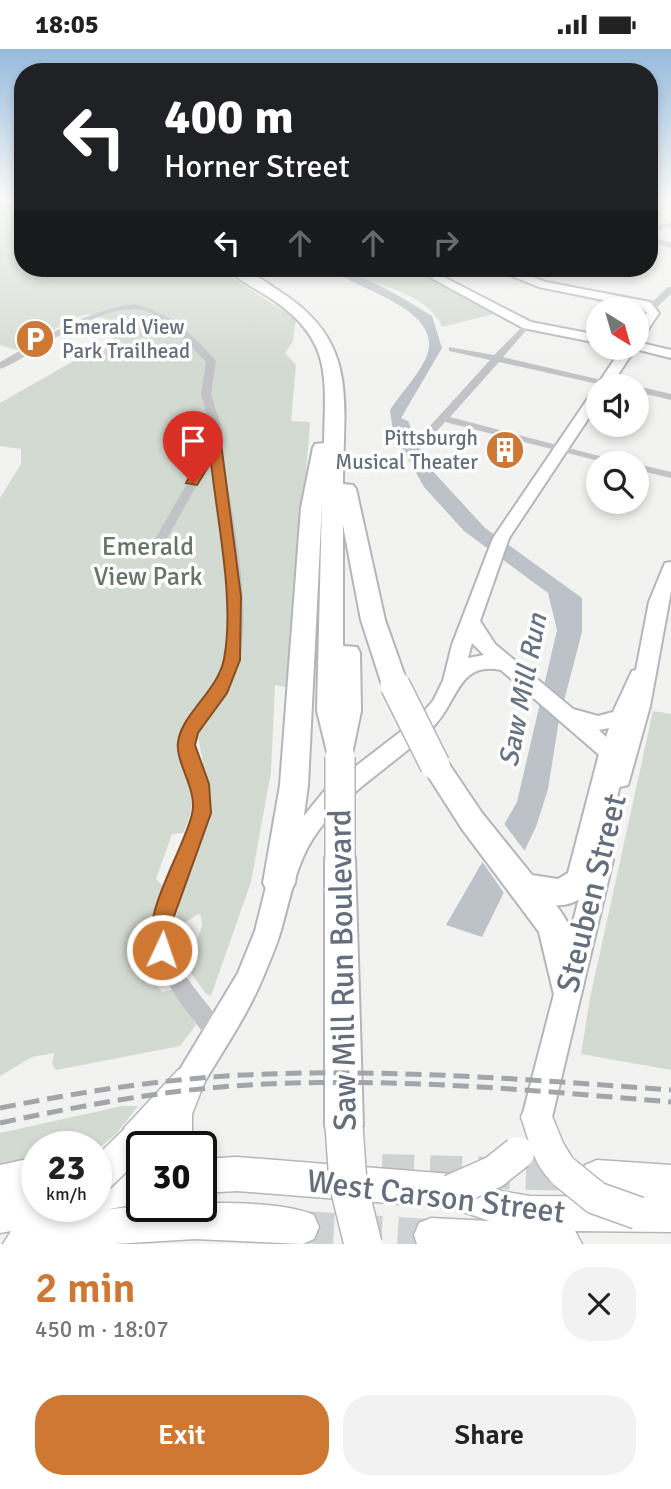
<!DOCTYPE html>
<html lang="en">
<head>
<meta charset="utf-8">
<style>
	:root { --surface:#fff; --page:#f2f2f2; --text:#222; --muted:#767676; --accent:#cf7834 }
	body { margin:0; font-family:Signika,sans-serif; background:var(--page); color:var(--text); height:100vh; display:flex; flex-direction:column; font-size:26px; white-space:nowrap }
	* { box-sizing:border-box; margin:0 }
	p { font-size:23px; color:var(--muted) }
	.icon { flex:none; width:38px; height:38px; fill:none; stroke:currentColor; stroke-width:2; stroke-linecap:round; stroke-linejoin:round }
	.map { position:relative; height:1195px; overflow:hidden }
	.side { display:flex; flex-direction:column; background:var(--surface); flex:1 }
	.side>* { flex:none }
	.top-card { position:absolute; left:14px; top:14px; width:644px; height:214px; border-radius:28px; box-shadow:0 4px 10px #0003; background:#202124; color:#fff; overflow:hidden }
	.needle { width:46px; rotate:143deg }
	.controls { position:absolute; left:586px; top:248px; display:grid; gap:14px }
	.controls a { display:grid; place-items:center; width:63px; height:63px; border-radius:50%; background:var(--surface); box-shadow:0 4px 10px #0003; font-size:35px }
	.speed { position:absolute; left:21px; top:1082px; display:flex; gap:14px; font-size:35px; font-weight:700; text-align:center }
	.speed>* { display:grid; place-content:center; width:91px; height:91px; border-radius:50%; background:var(--surface); box-shadow:0 4px 10px #0003; line-height:1 }
	.speed small { font-size:18px; font-weight:400 }
	.speed .limit { border:4px solid #111; border-radius:10px; background:#fff; color:#111 }
	.pin { position:absolute; display:grid; place-items:center; width:60px; height:60px; color:#fff; margin:-72px -30px; border-radius:50% 50% 50% 0; rotate:-45deg; box-shadow:0 0 7px #0007 }
	.pin .icon { rotate:45deg }
	.me { position:absolute; width:77px; margin:-38px; rotate:3deg; stroke-linejoin:round; filter:drop-shadow(0 0 5px #0008) }
	.turn { display:flex; align-items:center; gap:24px; height:147px; padding:0 35px; font-size:32px }
	.turn .icon { width:91px; height:91px; stroke-width:2.5 }
	.turn b { display:block; font-size:49px; line-height:60px }
	.lanes { display:flex; align-items:center; height:66px; padding:0 35px; background:#0003; justify-content:center; gap:35px; direction:ltr }
	.lanes .off { opacity:.35 }
	.round { display:grid; place-items:center; flex:none; width:74px; height:74px; border-radius:28px; background:var(--page) }
	.head { display:flex; align-items:center; justify-content:space-between; height:119px; padding:0 35px }
	h1 { font-size:42px; font-weight:600; line-height:52px; color:var(--accent) }
	.action { display:flex; gap:14px; margin-top:auto; padding:14px 35px }
	.action a { flex:1; height:80px; border-radius:28px; background:var(--accent); color:#fff; font-size:28px; font-weight:600; line-height:80px; text-align:center }
	.action a+a { background:var(--page); color:var(--text) }
	.status { display:flex; justify-content:space-between; align-items:center; height:49px; padding:0 35px; background:var(--surface); direction:ltr }
	.status svg { height:19px; fill:currentColor }
	.map>svg:first-child { display:block }
	.green { fill:#d3dad1 }
	.water { fill:#bcc2c8 }
	.pier { fill:#f2f3f0 }
	.lines { fill:none; stroke-linecap:round; stroke-linejoin:round }
	.primary-tunnel { stroke:#cfd2d3; stroke-width:32; stroke-dasharray:32 16; stroke-linecap:butt }
	.secondary-casing { stroke:#b3b6bb; stroke-width:4 }
	.primary-casing { stroke:#b4b6ba; stroke-width:3 }
	.highway-casing { stroke:#b3b5b8; stroke-width:4 }
	.street { fill:#c1c3c6; fill-rule:evenodd }
	.secondary { fill:#fff; fill-rule:evenodd }
	.primary { fill:#fff; fill-rule:evenodd }
	.highway { fill:#fff; fill-rule:evenodd }
	.rail { stroke:#a2a5aa; stroke-width:5; stroke-dasharray:16 8; stroke-linecap:butt }
	.primary-bridge-casing { stroke:#b4b6ba; stroke-width:35; stroke-linecap:butt }
	.highway-bridge-far1-casing { stroke:#b3b5b8; stroke-width:32; stroke-linecap:butt }
	.highway-bridge-casing { stroke:#b3b5b8; stroke-width:40; stroke-linecap:butt }
	.primary-bridge { stroke:#fff; stroke-width:32 }
	.highway-bridge-far1 { stroke:#fff; stroke-width:29 }
	.highway-bridge { stroke:#fff; stroke-width:37 }
	.route { fill:#cf7834; stroke:#874e22; stroke-width:2 }
	.labels { text-anchor:middle; stroke-width:7; stroke-linejoin:round; paint-order:stroke }
	.far-poi-label { font-size:21px; fill:#656e7d; stroke:#fff; text-anchor:start }
	.park-label { font-size:26px; fill:#637564; stroke:#fff }
	.water-label { font-size:28px; font-style:italic; fill:#667482; stroke:#fff }
	.near-street-label { font-size:32px; fill:#656e7d; stroke:#fff }
</style>
</head>
<body>
<div class="status"><b>18:05</b><svg viewBox="0 0 49 12"><path d="M0 12V9h3v3zM5 12V6h3v6zM10 12V3h3v9zM15 12V0h3v12zM26 1h20v11H26zM47 4h2v5h-2z"/></svg></div>
<div class="map">
<svg width="671" height="1195" viewBox="0 0 671 1195">
	<rect width="100%" height="100%" fill="#f2f3f0"/>
	<g class="green">
		<path d="M0 157H23V219H217L296 270 293 292 285 304 296 316 291 372 310 373 290 639 275 636 271 723 251 833 211 947 205 944 187 918 202 877 201 867 198 865 183 875 177 890 173 888 179 855 211 757 198 688 181 685C172 719 207 735 183 784L172 785 156 830 165 839 140 915 162 943 175 940 196 976 180 997 56 1021 52 1015 54 1004 32 1008 0 1027V449L21 415V400L0 397V354L121 285C115 275 98 263 85 266 66 271 38 292 20 302L0 296Z"/>
		<path d="M344 219H408L494 265 442 278C428 242 373 238 344 219Z"/>
		<path d="M653 662 671 665V1021L581 1005 590 949Z"/>
		<path d="M122 1057H138L117 1084 96 1102V1097H37V1120L0 1129V1084Z"/>
	</g>
	<path class="water" d="M329 219C355 219 408 252 432 267L442 299 401 369 408 372 428 417 485 479 582 549V583L559 671 548 740 536 778 482 888 446 876 517 753 557 581 548 544 464 482 424 438 393 383 390 361C401 344 416 329 425 311 450 261 356 241 329 219Z"/>
	<path class="pier" d="M502 772 527 805 506 847 481 811Z"/>
	<g class="lines">
		<g class="primary-tunnel">
			<path d="M382 1121 574 1126"/>
			<path d="M302 1178 431 1186"/>
		</g>
		<g class="secondary-casing">
			<g id="secondary">
				<path d="M413 219H426L531 273 598 286V294L523 279Z"/>
				<path d="M492 219H507L546 233 650 253 659 264 641 291 637 292V279L647 264 642 259 539 238Z"/>
				<path d="M637 293 671 301V309L635 300 610 338H598V341L596 338 622 299H637Z"/>
				<path d="M598 341V355L509 489 480 572 495 595 573 660 598 667 613 663 632 622 636 621 649 553 665 514 671 513V542L650 657 628 736 620 738 612 736 609 730 612 717 501 621C457 612 458 654 432 679 395 716 349 740 318 782 296 812 291 847 281 881 277 896 270 911 264 926 248 966 221 1004 199 1042L189 1046 179 1042 175 1032 179 1022 238 924 255 882 267 834 299 773 325 741 417 670 433 652 443 632 452 596 493 489 593 342ZM472 594 484 606 468 609ZM609 679 606 688 599 681Z"/>
				<path d="M601 801 609 804 613 811 552 1068 547 1078 537 1083 527 1078 522 1068 589 811 593 804Z"/>
			</g>
		</g>
		<g class="primary-casing">
			<g id="primary">
				<path d="M189 1017 200 1021 205 1032 192 1065V1097H160V1089L152 1097H142V1105L136 1107 124 1103 120 1091 124 1079 178 1021Z"/>
				<path d="M537 1052 548 1057 563 1094 581 1123 576 1135 564 1140C536 1128 530 1094 521 1068L526 1057Z"/>
				<path d="M37 1108V1157H59L51 1171 95 1163 83 1157H96V1129L142 1120V1154L104 1161C154 1155 270 1147 314 1166L319 1178 314 1190 303 1195 195 1190 114 1195H3L11 1182 0 1184V1116Z"/>
				<path d="M237 1108 451 1125 501 1142 530 1147 650 1148 597 1145 585 1140 580 1128 585 1116 597 1111 671 1116V1183L575 1182 582 1195H417L414 1186 419 1174 431 1169 490 1172 451 1159 237 1142 201 1144V1110Z"/>
			</g>
		</g>
		<g class="highway-casing">
			<g id="highway">
				<rect x="0" y="149" width="23" height="7"/>
				<path d="M226 219C247 218 262 230 279 242 360 293 343 351 343 435L353 436 356 440 385 571 408 636 404 642 395 645 386 642 382 636 361 571 343 476V597L357 598 360 604 361 662 350 715 340 718 330 715 317 662 322 454 308 736 295 834 290 843 279 847 268 843 263 834 280 736 301 459 313 399 315 395 324 394C325 331 333 293 276 253 260 241 239 233 226 219Z"/>
				<path d="M613 695 623 698 627 705 598 832C591 846 571 858 556 856 574 879 592 922 579 950L567 954 555 950 539 883 462 780 421 716 425 709 435 706 445 709 482 764 532 826 558 830 568 824 599 705 603 698Z"/>
				<path d="M340 797 351 800 355 809 363 1077 357 1090 344 1096 331 1090 325 1077V809L329 800Z"/>
			</g>
		</g>
		<g class="street">
			<path d="M671 174V178L649 182V178Z"/>
			<path d="M649 187 671 194V199L649 192Z"/>
			<path d="M668 238H671V245L654 261H648V257Z"/>
			<path d="M134 255C166 261 195 287 216 312L211 345 222 381 220 394C230 451 254 561 238 615 230 642 196 669 194 693 192 717 214 738 209 765 204 800 167 861 171 891 177 930 212 952 227 986L224 993 217 996 210 993C186 960 147 919 153 876 155 859 166 842 172 826 180 805 191 783 193 761 196 736 173 709 180 688 188 659 219 641 225 611 238 549 221 471 212 409L160 502H152L150 499 210 394 211 381 201 345 206 313C190 296 170 273 149 263 120 250 68 282 43 296 29 304 15 315 0 320V313C43 289 84 262 134 255Z"/>
			<path d="M527 273 531 276 503 308 631 338H611L499 313 450 368 630 415H611L445 373 428 392H420V388L490 311 449 302V298L494 306Z"/>
			<path d="M637 337 671 345V351L637 343V338H634Z"/>
			<path d="M637 415 671 423V429L637 421Z"/>
		</g>
		<use href="#secondary" class="secondary"/>
		<use href="#primary" class="primary"/>
		<use href="#highway" class="highway"/>
		<g class="rail">
			<path d="M0 1059C75 1044 150 1032 226 1027 374 1018 523 1030 671 1041"/>
			<path d="M0 1074C70 1059 138 1046 209 1039 363 1025 518 1040 671 1053"/>
		</g>
		<g class="primary-bridge-casing">
			<g id="primary-bridge">
				<path d="M564 1123 596 1149 638 1164"/>
				<path d="M96 1130 136 1091"/>
				<path d="M451 1142 494 1123 518 1104"/>
			</g>
		</g>
		<g class="highway-bridge-far1-casing">
			<g id="highway-bridge-far1">
				<path d="M395 636 435 716"/>
				<path d="M340 708V809"/>
			</g>
		</g>
		<g class="highway-bridge-casing">
			<path id="highway-bridge" d="M344 1077 348 1134 363 1195"/>
		</g>
		<use href="#primary-bridge" class="primary-bridge"/>
		<use href="#highway-bridge-far1" class="highway-bridge-far1"/>
		<use href="#highway-bridge" class="highway-bridge"/>
	</g>
	<linearGradient id="sky" x2="0" y2="1"><stop stop-color="#96badb"/><stop offset="0.47" stop-color="#f9faf8"/><stop offset="1" stop-color="#f9faf8" stop-opacity="0"/></linearGradient>
	<rect width="671" height="317" fill="url(#sky)"/>
	<path class="route" d="M210 391 221 394 241 547 240 611 227 644 198 684 195 696 209 735 211 764 172 873 173 901 170 907 162 910 155 907C137 870 183 804 192 765 198 740 175 714 178 693 182 664 218 642 224 610 235 552 217 471 211 413L197 436 186 434Z"/>
	<defs>
		<g id="parking-disc" transform="scale(2.0125)"><circle r="9.5" fill="#cf7834" stroke="#fff"/><path d="M-3.5-5.5H1a3.5 3.5 0 0 1 0 7H-1V5.5H-3.5ZM-1-3.4V-.6H.8a1.4 1.4 0 0 0 0-2.8Z" fill="#fff"/></g>
		<g id="building-disc" transform="scale(2.0125)"><circle r="9.5" fill="#cf7834" stroke="#fff"/><path d="M-4-6H4V6H1V3H-1V6H-4ZM-2.5-4.3h1.7v1.8h-1.7ZM.8-4.3h1.7v1.8H.8ZM-2.5-1h1.7V.8h-1.7ZM.8-1h1.7V.8H.8Z" fill="#fff"/></g>
	</defs>
	<g fill-rule="evenodd">
		<use href="#parking-disc" x="35" y="290"/>
		<use href="#building-disc" x="505" y="401"/>
	</g>
	<g class="labels">
		<g class="far-poi-label">
			<text x="62" y="285">Emerald View<tspan x="62" dy="24">Park Trailhead</tspan></text>
			<text x="478" y="396" text-anchor="end">Pittsburgh<tspan x="478" dy="24">Musical Theater</tspan></text>
		</g>
		<g class="park-label">
			<text x="148" y="506">Emerald<tspan x="148" dy="30">View Park</tspan></text>
		</g>
		<g class="water-label">
			<text transform="translate(522 641) rotate(-79)" y="10">Saw Mill Run</text>
		</g>
		<g class="near-street-label">
			<text transform="translate(591 844) rotate(-76)" y="11">Steuben Street</text>
			<text transform="translate(342 921) rotate(-91)" y="11">Saw Mill Run Boulevard</text>
			<text transform="translate(436 1147) rotate(7)" y="11">West Carson Street</text>
		</g>
	</g>
</svg>
<div class="controls">
<a><svg class="needle" viewBox="-14 -14 28 28"><path d="M0-13l5 13h-10z" fill="#e53935"/><path d="M0 13l5-13h-10z" fill="#767676"/></svg></a>
<a><svg class="icon" aria-label="sound" viewBox="0 0 24 24"><path d="M4 9h4l5-4v14l-5-4H4zM17 9q2 3 0 6"/></svg></a>
<a><svg class="icon" aria-label="search" viewBox="0 0 24 24"><circle cx="10" cy="10" r="6"/><path d="M15 15l6 6"/></svg></a>
</div>
<div class="speed"><div>23<small>km/h</small></div><div class="limit">30</div></div>
<div class="pin" style="left:193px;top:434px;background:#d93025"><svg class="icon" aria-label="arrive" viewBox="0 0 24 24"><path d="M6 21V4h12l-3 4 3 4H6"/></svg></div>
<svg class="me" style="left:162px;top:901px" viewBox="-20 -20 40 40"><circle r="17" fill="#cf7834" stroke="#fff" stroke-width="3"/><path d="M0-11L8 9 0 5-8 9z" fill="#fff"/></svg>
<div class="top-card">
<div class="turn"><svg class="icon" aria-label="left" viewBox="0 0 24 24"><path d="M17 20v-9H6M10 6l-5 5 5 5"/></svg><div><b>400 m</b>Horner Street</div></div>
<div class="lanes"><svg class="icon" aria-label="left" viewBox="0 0 24 24"><path d="M17 20v-9H6M10 6l-5 5 5 5"/></svg><svg class="icon off" aria-label="ahead" viewBox="0 0 24 24"><path d="M12 20V5M6 11l6-6 6 6"/></svg><svg class="icon off" aria-label="ahead" viewBox="0 0 24 24"><path d="M12 20V5M6 11l6-6 6 6"/></svg><svg class="icon off" aria-label="right" viewBox="0 0 24 24"><path d="M7 20v-9h11M14 6l5 5-5 5"/></svg></div>
</div>
</div>
<section class="side">
<div class="head"><div><h1>2 min</h1><p>450 m · 18:07</p></div><a class="round"><svg class="icon" aria-label="close" viewBox="0 0 24 24"><path d="M6 6l12 12M18 6L6 18"/></svg></a></div>
<div class="action"><a>Exit</a><a>Share</a></div>
</section>
</body>
</html>
